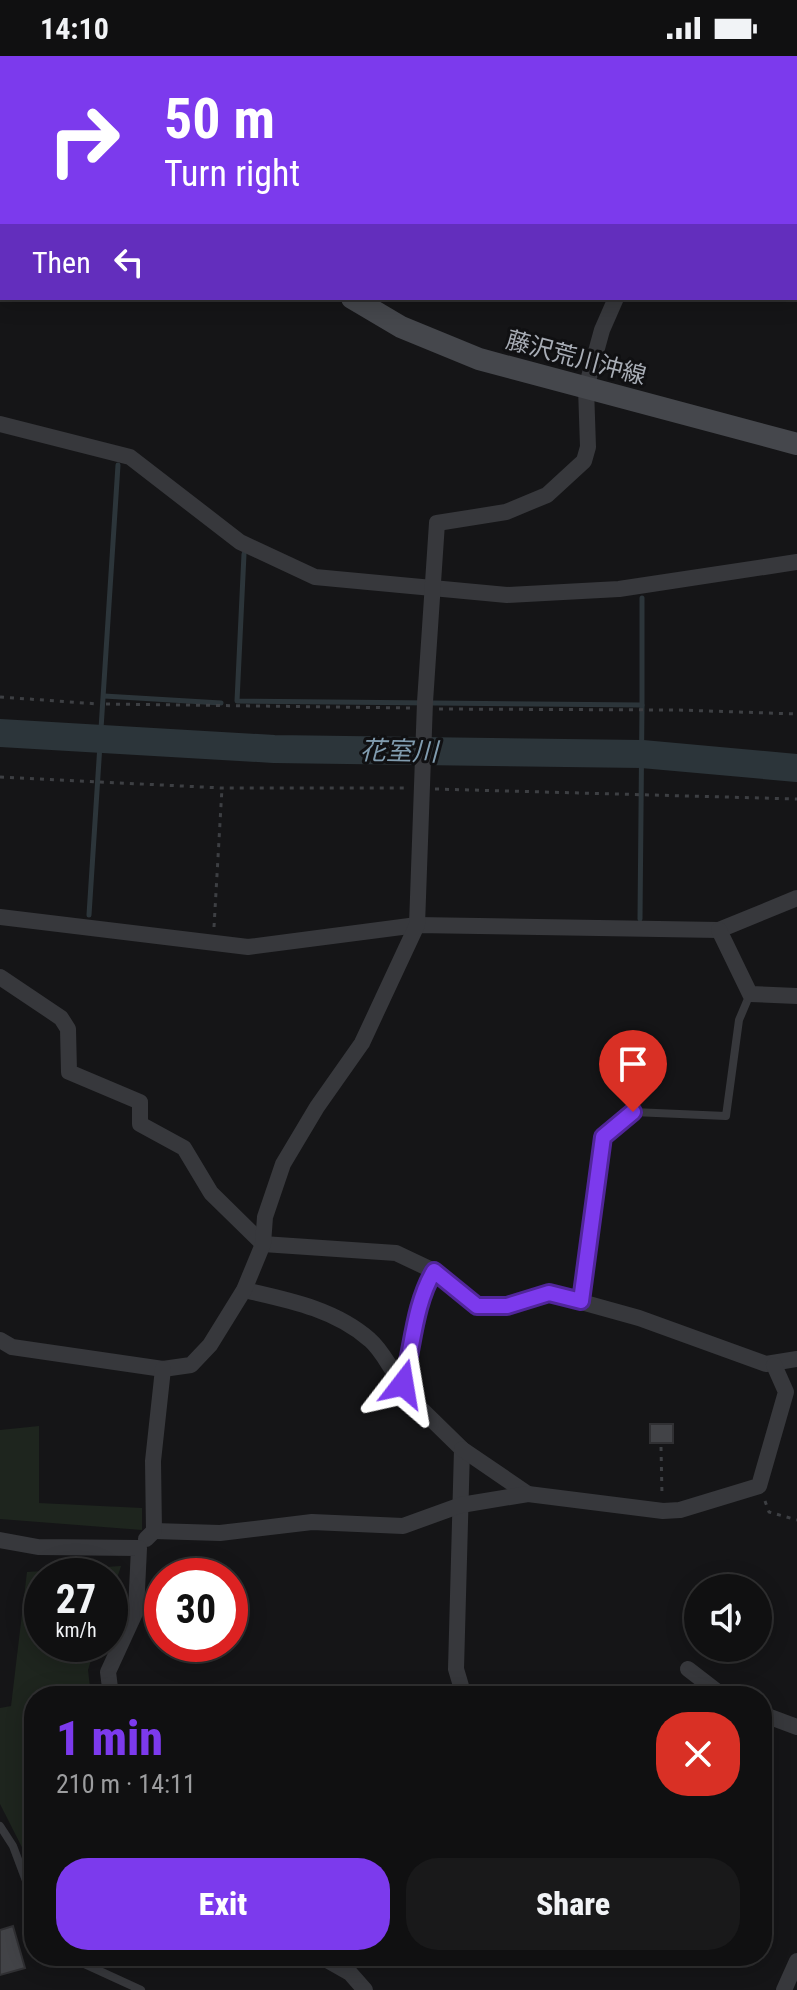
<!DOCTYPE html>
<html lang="en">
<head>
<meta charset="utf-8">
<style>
	:root { --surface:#101011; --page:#19191a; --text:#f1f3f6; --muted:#9c9d9f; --line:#303031; --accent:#7c3aed }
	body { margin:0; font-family:"Roboto Condensed","Noto Sans JP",sans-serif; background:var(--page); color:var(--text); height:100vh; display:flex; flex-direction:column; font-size:30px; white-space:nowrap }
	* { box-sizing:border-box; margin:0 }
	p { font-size:26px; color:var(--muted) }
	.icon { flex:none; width:44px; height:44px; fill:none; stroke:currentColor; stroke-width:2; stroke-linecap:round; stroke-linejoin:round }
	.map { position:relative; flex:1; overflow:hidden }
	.panel { position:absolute; left:24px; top:1630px; width:748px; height:280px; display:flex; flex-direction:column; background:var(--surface); border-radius:32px; box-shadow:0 4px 20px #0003,0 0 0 2px var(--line) }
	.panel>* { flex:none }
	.guide { position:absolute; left:0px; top:0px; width:798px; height:244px; box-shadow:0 4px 20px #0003,0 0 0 2px var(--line); background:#7c3aed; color:#fff; overflow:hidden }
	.tools { position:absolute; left:684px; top:1518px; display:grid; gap:16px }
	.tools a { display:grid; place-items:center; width:88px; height:88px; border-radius:50%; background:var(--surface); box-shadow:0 4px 20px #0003,0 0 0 2px var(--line); font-size:40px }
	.speed { position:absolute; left:24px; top:1502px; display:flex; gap:16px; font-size:40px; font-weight:700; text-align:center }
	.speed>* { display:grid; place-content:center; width:104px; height:104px; border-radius:50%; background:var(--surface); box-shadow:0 4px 20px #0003,0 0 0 2px var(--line); line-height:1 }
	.speed small { font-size:20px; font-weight:400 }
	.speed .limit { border:12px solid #d22; background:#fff; color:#111 }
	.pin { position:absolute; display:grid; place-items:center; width:68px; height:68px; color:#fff; margin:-82px -34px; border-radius:50% 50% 50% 0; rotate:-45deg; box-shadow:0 0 8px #0007 }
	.pin .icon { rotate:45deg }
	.me { position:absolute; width:88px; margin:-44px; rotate:14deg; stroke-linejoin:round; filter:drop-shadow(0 0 6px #0008) }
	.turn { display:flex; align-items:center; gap:28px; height:168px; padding:0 32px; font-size:36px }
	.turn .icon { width:104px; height:104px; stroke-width:2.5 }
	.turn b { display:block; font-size:56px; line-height:68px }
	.then { display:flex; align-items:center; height:76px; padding:0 32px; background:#0003; gap:16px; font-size:30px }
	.round { display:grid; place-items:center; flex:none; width:84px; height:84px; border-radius:32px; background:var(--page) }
	.overview { display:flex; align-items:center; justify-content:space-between; height:136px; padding:0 32px }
	h1 { font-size:48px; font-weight:800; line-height:60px; color:var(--accent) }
	.cta { display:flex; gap:16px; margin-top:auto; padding:16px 32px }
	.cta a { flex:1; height:92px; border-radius:32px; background:var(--accent); color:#fff; font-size:32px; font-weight:800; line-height:92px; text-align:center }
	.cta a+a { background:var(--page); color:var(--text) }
	.status { display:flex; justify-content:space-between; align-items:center; height:56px; padding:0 40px; background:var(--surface); direction:ltr }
	.status svg { height:22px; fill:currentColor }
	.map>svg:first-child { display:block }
	.green { fill:#1e251e }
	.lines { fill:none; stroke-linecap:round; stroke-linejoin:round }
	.stream { stroke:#2c353a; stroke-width:5 }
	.river { stroke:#2c353a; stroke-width:28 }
	.building { fill:#424347; stroke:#303033; stroke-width:2 }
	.path { stroke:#3d3f43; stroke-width:3; stroke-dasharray:4 6; stroke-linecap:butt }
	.service { stroke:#37383c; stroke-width:8 }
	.minor { stroke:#37383c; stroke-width:16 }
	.secondary { stroke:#45474c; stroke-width:22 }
	.route-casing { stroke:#51269a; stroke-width:20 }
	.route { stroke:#7c3aed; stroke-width:14 }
	.labels { text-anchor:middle; stroke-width:6; stroke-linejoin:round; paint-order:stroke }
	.street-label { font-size:24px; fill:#a8adb6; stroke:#101012 }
	.water-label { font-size:26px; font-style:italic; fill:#819caf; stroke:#101012 }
</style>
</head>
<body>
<div class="status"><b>14:10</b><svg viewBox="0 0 49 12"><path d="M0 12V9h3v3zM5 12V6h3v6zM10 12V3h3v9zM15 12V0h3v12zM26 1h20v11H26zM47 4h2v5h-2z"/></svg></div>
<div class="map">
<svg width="797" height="1934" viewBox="0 0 797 1934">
	<rect width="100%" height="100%" fill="#151517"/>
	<g class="green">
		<path d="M39 1370V1447L142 1452V1474L0 1463V1374Z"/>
		<path d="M121 1510 110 1544V1520H42V1588H96L88 1614 91 1640H34V1815L0 1748V1652L11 1650 27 1516Z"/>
	</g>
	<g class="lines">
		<g class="stream">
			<path d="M244 498 237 645 642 649 640 863"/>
			<path d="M642 542V649"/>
			<path d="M104 640 221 647"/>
			<path d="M89 859 118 409"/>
		</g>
		<path class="river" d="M0 677 274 693 642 698 797 712"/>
	</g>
	<g class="building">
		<rect x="650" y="1368" width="23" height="19"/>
		<path d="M13 1870 25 1912 0 1919V1874Z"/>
	</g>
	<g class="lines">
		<g class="path">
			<path d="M0 641 99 648"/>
			<path d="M106 648 410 652"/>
			<path d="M439 653 679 654 797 658"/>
			<path d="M0 721 222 732H408"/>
			<path d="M435 733 797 743"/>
			<path d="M214 871 222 732"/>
			<path d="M661 1391 662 1439"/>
			<path d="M765 1445 769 1456 797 1464"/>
		</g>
		<g class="service">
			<path d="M796 87H797"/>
			<path d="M581 1245 603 1081 633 1056 726 1060 739 964 750 938"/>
			<path d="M0 1770 13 1790 34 1846"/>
			<path d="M67 1900 141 1934"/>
		</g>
		<g class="minor">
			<path d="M531 0 536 2"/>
			<path d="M796 47H797"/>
			<path d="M796 62 797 60"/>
			<path d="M0 134 2 126"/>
			<path d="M0 218 2 217"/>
			<path d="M0 368 130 401 240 486 315 521 507 539 619 533 797 506"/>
			<path d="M0 861 248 891 417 869 719 874 797 842"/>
			<path d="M719 874 750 938 797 940"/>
			<path d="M0 921 61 962 68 973 69 1016 140 1046V1068L184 1092 211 1137 263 1188 396 1197 434 1215 477 1250H507L549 1237 639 1262 766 1308 797 1303"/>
			<path d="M434 1215C414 1249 413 1290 403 1328L417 1349 462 1393 456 1613 464 1640"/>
			<path d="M244 1234C288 1244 335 1253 370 1284 383 1295 391 1315 403 1328"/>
			<path d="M0 1284 12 1291 163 1313 191 1309 210 1289 244 1234 263 1188 265 1161 283 1108 317 1051 362 987 417 869 425 646 437 467 506 456 547 439 584 405 588 391 586 332 602 274 616 242"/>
			<path d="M462 1393 528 1438"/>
			<path d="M154 1475 220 1477 312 1466 403 1470 461 1449 528 1438 663 1455 680 1454 759 1430 786 1336 774 1309"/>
			<path d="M146 1483 154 1475 153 1405 163 1313"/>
			<path d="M0 1484 38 1491 139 1492 136 1555 108 1616 111 1640"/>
			<path d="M688 1613 723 1640"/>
			<path d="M762 1658 797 1671"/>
			<path d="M320 1900 350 1917 365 1934"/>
			<path d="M784 1934 797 1905"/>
		</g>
		<g class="secondary">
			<path d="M0 23 2 24"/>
			<path d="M352 242 401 271 479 303 797 388"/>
		</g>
	</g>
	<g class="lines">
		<g class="route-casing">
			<path id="route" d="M403 1328C413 1290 414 1249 434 1215L477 1250H507L549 1237 581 1245 603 1081 633 1056"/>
		</g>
		<use href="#route" class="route"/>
	</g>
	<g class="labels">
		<g class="street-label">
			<text transform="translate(576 302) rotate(15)" y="8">藤沢荒川沖線</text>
		</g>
		<g class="water-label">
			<text transform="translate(399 695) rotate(1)" y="9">花室川</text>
		</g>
	</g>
</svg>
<div class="tools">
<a><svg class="icon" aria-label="sound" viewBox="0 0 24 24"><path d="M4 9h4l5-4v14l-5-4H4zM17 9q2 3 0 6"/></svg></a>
</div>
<div class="speed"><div>27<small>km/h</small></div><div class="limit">30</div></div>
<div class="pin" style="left:633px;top:1056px;background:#d93025"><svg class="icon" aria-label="arrive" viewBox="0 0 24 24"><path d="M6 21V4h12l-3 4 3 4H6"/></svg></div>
<svg class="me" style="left:403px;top:1328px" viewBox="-20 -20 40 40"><path d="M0-17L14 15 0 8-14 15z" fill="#7c3aed" stroke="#fff" stroke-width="4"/></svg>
<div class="guide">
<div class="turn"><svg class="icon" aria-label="right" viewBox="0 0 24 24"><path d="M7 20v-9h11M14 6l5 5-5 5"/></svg><div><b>50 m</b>Turn right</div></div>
<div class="then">Then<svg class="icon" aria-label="left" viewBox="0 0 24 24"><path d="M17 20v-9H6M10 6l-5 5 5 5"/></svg></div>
</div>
<section class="panel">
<div class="overview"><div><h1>1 min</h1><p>210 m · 14:11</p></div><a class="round" style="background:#d93025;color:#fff"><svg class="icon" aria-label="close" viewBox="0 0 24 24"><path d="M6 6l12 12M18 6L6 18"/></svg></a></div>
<div class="cta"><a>Exit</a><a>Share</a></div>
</section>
</div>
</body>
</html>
